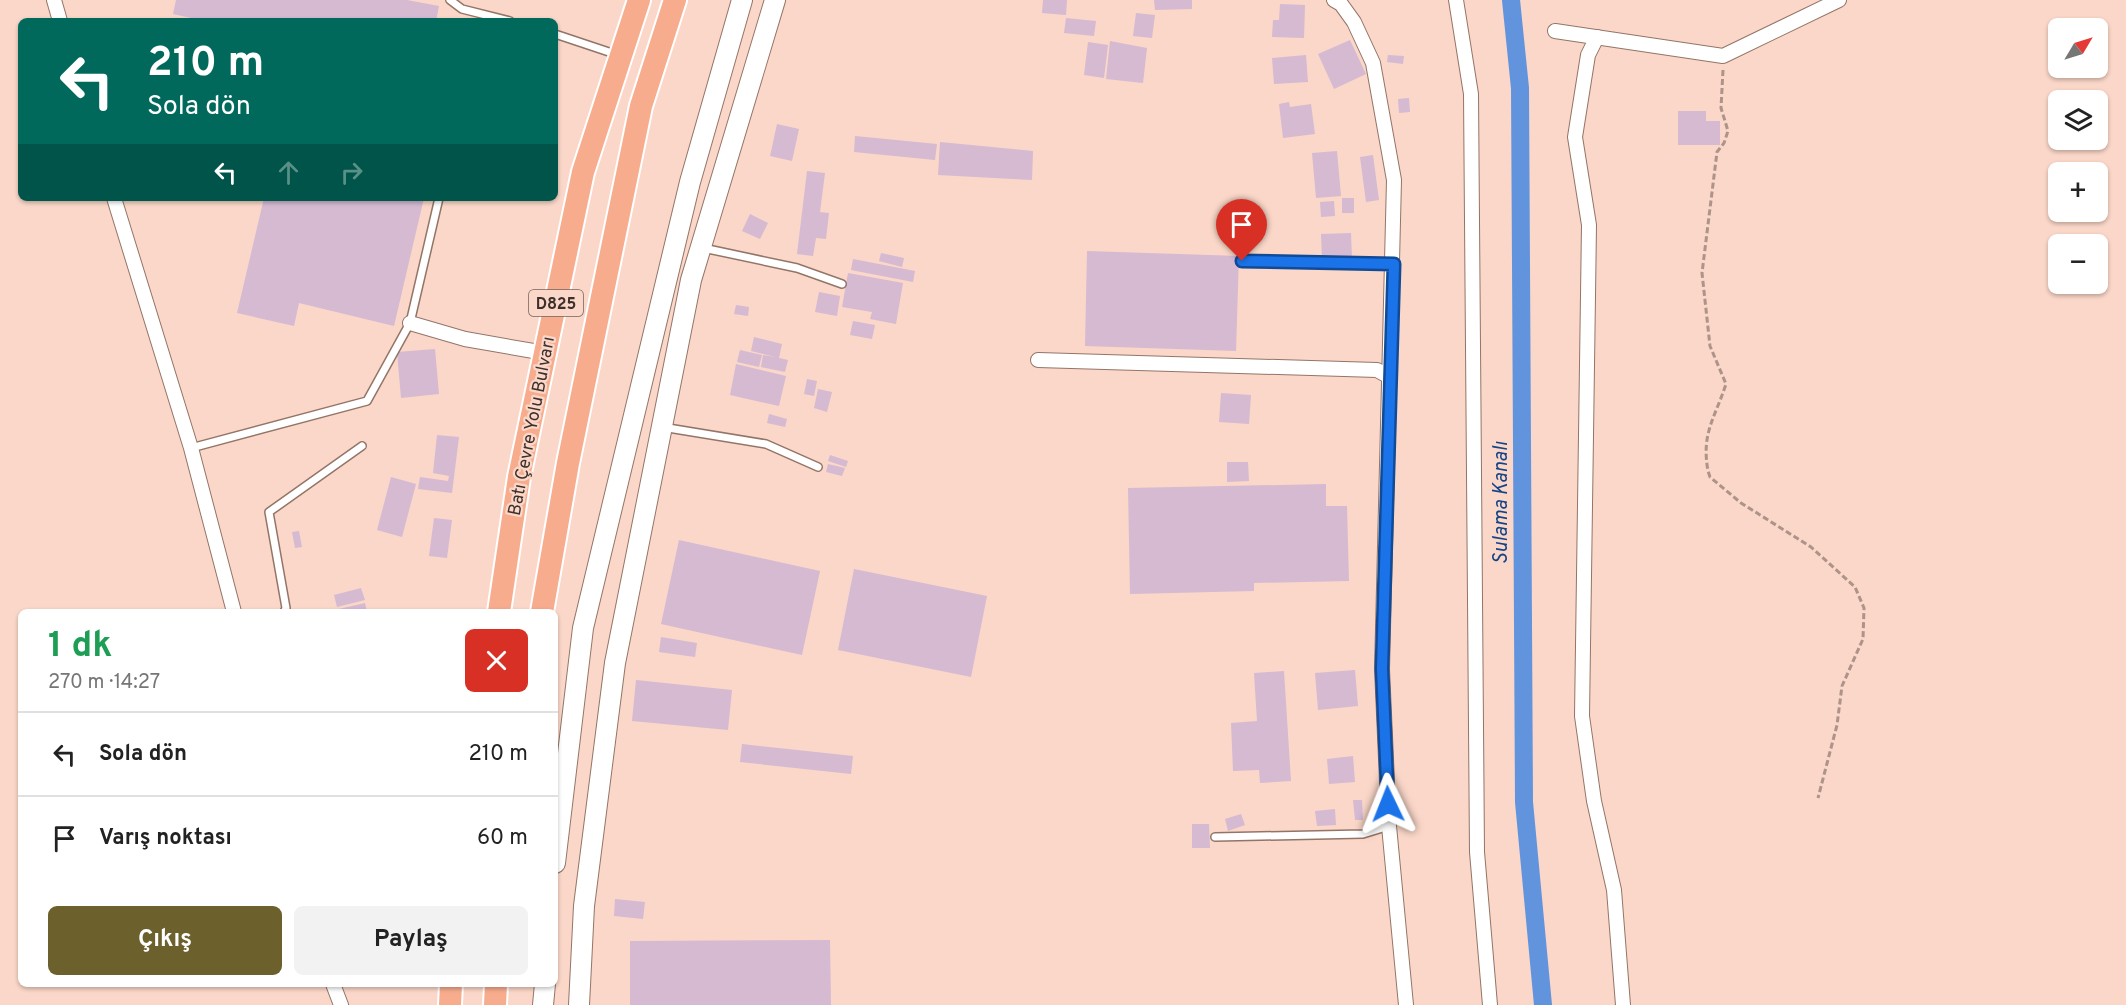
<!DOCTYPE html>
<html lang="tr">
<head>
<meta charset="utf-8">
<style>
	:root { --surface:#fff; --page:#f2f2f2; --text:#222; --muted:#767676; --line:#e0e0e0; --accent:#6c602d }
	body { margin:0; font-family:Overpass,sans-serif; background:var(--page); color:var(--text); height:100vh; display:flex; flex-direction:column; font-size:22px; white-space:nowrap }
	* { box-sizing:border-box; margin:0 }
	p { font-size:20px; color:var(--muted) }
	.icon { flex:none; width:33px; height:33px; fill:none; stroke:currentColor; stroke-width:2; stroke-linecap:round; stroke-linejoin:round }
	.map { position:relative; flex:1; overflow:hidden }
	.details { position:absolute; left:18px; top:609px; width:540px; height:378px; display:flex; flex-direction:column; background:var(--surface); border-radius:9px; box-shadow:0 2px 4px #0004 }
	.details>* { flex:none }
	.top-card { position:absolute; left:18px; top:18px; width:540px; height:183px; border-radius:9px; box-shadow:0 2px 4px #0004; background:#00695c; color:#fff; overflow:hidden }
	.needle { width:39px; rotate:52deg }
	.controls { position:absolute; left:2048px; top:18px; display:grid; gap:12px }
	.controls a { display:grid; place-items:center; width:60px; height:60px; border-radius:9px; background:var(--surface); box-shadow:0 2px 4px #0004; font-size:30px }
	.pin { position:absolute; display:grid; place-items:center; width:51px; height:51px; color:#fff; margin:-62px -26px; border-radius:50% 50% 50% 0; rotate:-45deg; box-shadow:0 0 6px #0007 }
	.pin .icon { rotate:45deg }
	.me { position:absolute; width:66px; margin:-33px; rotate:358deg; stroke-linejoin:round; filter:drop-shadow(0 0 4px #0008) }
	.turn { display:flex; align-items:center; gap:21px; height:126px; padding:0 30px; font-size:27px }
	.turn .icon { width:78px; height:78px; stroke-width:2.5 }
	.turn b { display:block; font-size:42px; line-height:51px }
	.lanes { display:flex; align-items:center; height:57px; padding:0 30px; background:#0003; justify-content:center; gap:30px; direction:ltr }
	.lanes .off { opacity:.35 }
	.round { display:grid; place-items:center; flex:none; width:63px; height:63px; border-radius:9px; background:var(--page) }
	.overview { display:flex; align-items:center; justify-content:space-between; height:102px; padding:0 30px }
	h1 { font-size:36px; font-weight:700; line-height:45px; color:#1e9e55 }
	.primary-button { display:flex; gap:12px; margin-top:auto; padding:12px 30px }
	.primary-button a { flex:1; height:69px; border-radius:9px; background:var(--accent); color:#fff; font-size:24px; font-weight:700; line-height:69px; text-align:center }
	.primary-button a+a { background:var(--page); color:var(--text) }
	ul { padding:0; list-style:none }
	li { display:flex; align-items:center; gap:18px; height:84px; padding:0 30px; border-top:2px solid var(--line) }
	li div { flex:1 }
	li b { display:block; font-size:22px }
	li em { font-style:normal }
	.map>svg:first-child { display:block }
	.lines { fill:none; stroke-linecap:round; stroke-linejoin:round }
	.canal { stroke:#6294de; stroke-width:18 }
	.building { fill:#d5bad2 }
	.service-casing { stroke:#937567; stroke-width:10 }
	.minor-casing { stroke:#937567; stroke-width:16 }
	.secondary-casing { stroke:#937567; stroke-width:22 }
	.trunk-casing { stroke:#fff; stroke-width:26 }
	.path { stroke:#ad9388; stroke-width:3; stroke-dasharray:6 3; stroke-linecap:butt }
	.service { stroke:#fff; stroke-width:7 }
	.minor { stroke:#fff; stroke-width:14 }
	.secondary { stroke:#fff; stroke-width:20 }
	.trunk { stroke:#f8ac8e; stroke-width:22 }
	.route-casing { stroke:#114b97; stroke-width:15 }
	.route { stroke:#1a73e8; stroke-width:10 }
	.labels { text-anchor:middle; stroke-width:4.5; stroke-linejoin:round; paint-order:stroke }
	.shield { fill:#fad7c8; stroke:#766259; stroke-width:1.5 }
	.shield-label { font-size:16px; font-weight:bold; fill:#3d302a }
	.street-label { font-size:18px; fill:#3d302a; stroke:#fad7c8 }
	.water-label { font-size:20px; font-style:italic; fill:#144487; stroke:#fad7c8 }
</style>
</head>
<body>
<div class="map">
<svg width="2126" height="1005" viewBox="0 0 2126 1005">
	<rect width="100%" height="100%" fill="#fad7c8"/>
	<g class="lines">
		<path class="canal" d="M1511 0 1520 88 1524 802 1543 1005"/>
	</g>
	<g class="building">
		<path d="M176 0H407L439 6 436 21H205L173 14Z"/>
		<path d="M1043 0H1067L1066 15 1042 13Z"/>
		<path d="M1154 0H1192V9L1155 10Z"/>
		<path d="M1280 4 1305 5 1304 38 1272 37 1273 20H1279Z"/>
		<path d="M1136 13 1155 15 1152 38 1133 36Z"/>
		<path d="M1066 18 1096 21 1094 36 1064 33Z"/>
		<path d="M1350 40 1366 74 1334 89 1318 54Z"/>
		<path d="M1110 41 1147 48 1143 83 1106 79Z"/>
		<path d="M1088 42 1108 45 1104 78 1084 75Z"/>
		<path d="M1306 55 1308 82 1274 84 1272 58Z"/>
		<path d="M1388 55 1404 56 1403 64 1387 62Z"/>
		<path d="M1409 98 1410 112 1399 113 1398 99Z"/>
		<path d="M1289 102 1290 107 1311 104 1315 134 1283 138 1279 104Z"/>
		<path d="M1678 111H1706V121H1720V145H1678Z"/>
		<path d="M777 124 799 129 792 161 770 156Z"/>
		<path d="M855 136 937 144 935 160 854 152Z"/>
		<path d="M940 142 1033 151 1032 180 938 175Z"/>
		<path d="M1337 151 1341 196 1316 198 1312 153Z"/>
		<path d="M1373 155 1379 200 1366 202 1360 157Z"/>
		<path d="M807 171 825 173 820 212 829 213 826 239 816 238 813 256 797 254Z"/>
		<path d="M264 198H424L394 326 299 303 294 326 237 313Z"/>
		<rect x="1342" y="198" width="12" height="15"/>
		<path d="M1334 201 1335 216 1321 217 1320 202Z"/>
		<path d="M750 214 768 223 760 239 742 231Z"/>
		<path d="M1351 233 1352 259 1322 260 1321 234Z"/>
		<path d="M1087 251 1239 256 1236 351 1085 346Z"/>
		<path d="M881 253 904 258 902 267 879 261Z"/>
		<path d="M853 259 915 271 913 282 851 270Z"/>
		<path d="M848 273 903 283 896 324 870 319 872 312 842 307Z"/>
		<path d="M819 292 840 296 837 316 815 312Z"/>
		<path d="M736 305 749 307 748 316 734 314Z"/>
		<path d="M853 321 875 325 872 339 850 335Z"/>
		<path d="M754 337 782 344 779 358 788 360 785 372 761 367 763 355 776 357 763 354 764 349 763 354 751 351Z"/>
		<path d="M435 349 439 394 401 398 397 352Z"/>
		<path d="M740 350 762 355 759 367 737 362Z"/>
		<path d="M736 364 786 376 779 406 730 395Z"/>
		<path d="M807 379 817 381 814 396 804 394Z"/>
		<path d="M818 389 832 392 827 412 814 408Z"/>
		<path d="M1221 393 1251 395 1249 424 1219 422Z"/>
		<path d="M769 414 787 419 785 427 767 423Z"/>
		<path d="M437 435 459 437 452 493 418 489 420 477 448 481 449 476 433 473Z"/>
		<path d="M830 455 848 461 846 467 828 461Z"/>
		<path d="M1227 462H1248L1249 481 1227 482Z"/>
		<path d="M828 464 845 468 842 476 826 472Z"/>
		<path d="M391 477 416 484 402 537 377 530Z"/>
		<path d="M1326 484V506H1347L1349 581 1254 583V591L1130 594 1128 488Z"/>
		<path d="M434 518 452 520 447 558 429 556Z"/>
		<path d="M299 531 302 547 295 548 292 532Z"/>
		<path d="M679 540 820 571 802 655 661 624Z"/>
		<path d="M854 569 987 596 971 677 838 650Z"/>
		<path d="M361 588 365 600 337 607 334 595Z"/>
		<path d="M365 603 367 612H330V611Z"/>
		<path d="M661 637 697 643 695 657 659 652Z"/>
		<path d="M1355 670 1358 706 1318 710 1315 673Z"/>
		<path d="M1284 671 1291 781 1260 783 1259 770 1233 771 1231 723 1257 721 1254 673Z"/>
		<path d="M636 680 732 690 728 730 632 721Z"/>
		<path d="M742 744 853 756 851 774 740 762Z"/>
		<path d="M1353 756 1355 782 1329 784 1327 759Z"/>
		<path d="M1353 800H1362L1363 820H1355Z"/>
		<path d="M1335 809 1336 825 1317 826 1315 811Z"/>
		<path d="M1241 814 1245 825 1228 831 1225 819Z"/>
		<path d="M1192 824H1209L1210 848H1192Z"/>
		<path d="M615 899 645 902 643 919 614 916Z"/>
		<path d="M830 940 831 1005H630V941Z"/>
	</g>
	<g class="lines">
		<g class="service-casing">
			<g id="service">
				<path d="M450 0 462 9 510 21"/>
				<path d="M555 34 618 55"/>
				<path d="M703 248 797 268 842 284"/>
				<path d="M1242 261 1394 264"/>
				<path d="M662 427 766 444 818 467"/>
				<path d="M191 448 367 401 410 323 439 198"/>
				<path d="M284 612 286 608 269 512 362 446"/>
				<path d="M1215 837 1363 834 1389 826"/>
			</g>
		</g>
		<g class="minor-casing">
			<g id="minor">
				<path d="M54 0 60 21"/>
				<path d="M1334 0 1341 4 1354 22 1373 63 1394 180 1382 669 1389 826 1406 1005"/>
				<path d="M1456 0 1471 94 1477 852 1490 1005"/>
				<path d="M1555 31 1723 56 1839 0"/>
				<path d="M1597 37 1588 55 1575 137 1589 225 1582 716 1594 801 1614 890 1623 1005"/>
				<path d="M114 198 191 448 234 612"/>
				<path d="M410 323 465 339 545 353"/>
				<path d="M1038 360 1377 370 1388 376"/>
				<path d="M333 984 341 1005"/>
			</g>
		</g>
		<g class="secondary-casing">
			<g id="secondary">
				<path d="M555 863 583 628 690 182 742 0"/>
				<path d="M543 1005 545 984"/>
				<path d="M579 1005 584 906 615 663 691 280 775 0"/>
			</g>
		</g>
		<g class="trunk-casing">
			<g id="trunk">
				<path d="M499 612 519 477 583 172 639 0"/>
				<path d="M542 612 568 463 641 106 675 0"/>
				<path d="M450 1005 451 984"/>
				<path d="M495 1005 496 984"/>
			</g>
		</g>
		<path class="path" d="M1723 70 1721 108 1728 131 1724 143 1717 152 1702 273 1710 346 1726 384C1715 418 1701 433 1708 471L1710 477 1741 503 1811 547 1855 587 1864 608 1863 639 1842 686 1837 725 1818 798"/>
		<use href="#service" class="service"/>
		<use href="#minor" class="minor"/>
		<use href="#secondary" class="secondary"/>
		<use href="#trunk" class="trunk"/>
	</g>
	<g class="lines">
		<g class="route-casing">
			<path id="route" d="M1242 261 1394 264 1382 669 1388 804"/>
		</g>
		<use href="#route" class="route"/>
	</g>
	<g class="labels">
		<rect class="shield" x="529" y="290" width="54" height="26" rx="4.5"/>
		<g class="shield-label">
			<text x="556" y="309">D825</text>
		</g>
		<g class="street-label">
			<text transform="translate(531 426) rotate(-79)" y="6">Batı Çevre Yolu Bulvarı</text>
		</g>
		<g class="water-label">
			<text transform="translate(1500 503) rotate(-90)" y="7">Sulama Kanalı</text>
		</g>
	</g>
</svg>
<div class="controls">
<a><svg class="needle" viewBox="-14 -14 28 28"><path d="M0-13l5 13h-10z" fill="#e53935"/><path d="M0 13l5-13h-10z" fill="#767676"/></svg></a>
<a><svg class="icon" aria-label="layers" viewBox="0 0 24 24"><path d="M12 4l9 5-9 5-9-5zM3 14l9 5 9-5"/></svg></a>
<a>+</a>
<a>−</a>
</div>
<div class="pin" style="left:1242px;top:261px;background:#d93025"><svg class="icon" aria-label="arrive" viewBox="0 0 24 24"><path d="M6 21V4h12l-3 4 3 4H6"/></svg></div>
<svg class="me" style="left:1388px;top:804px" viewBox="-20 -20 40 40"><path d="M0-17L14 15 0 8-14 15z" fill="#1a73e8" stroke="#fff" stroke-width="4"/></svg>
<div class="top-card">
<div class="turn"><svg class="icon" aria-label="left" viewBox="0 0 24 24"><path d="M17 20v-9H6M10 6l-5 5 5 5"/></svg><div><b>210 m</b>Sola dön</div></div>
<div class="lanes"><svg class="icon" aria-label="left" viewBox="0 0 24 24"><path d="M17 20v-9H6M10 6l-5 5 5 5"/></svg><svg class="icon off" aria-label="ahead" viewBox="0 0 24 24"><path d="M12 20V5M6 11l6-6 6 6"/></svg><svg class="icon off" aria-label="right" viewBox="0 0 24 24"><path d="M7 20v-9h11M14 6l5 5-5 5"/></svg></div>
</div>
<section class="details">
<div class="overview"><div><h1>1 dk</h1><p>270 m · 14:27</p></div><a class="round" style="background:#d93025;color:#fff"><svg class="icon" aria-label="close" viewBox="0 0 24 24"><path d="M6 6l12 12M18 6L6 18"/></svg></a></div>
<ul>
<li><svg class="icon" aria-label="left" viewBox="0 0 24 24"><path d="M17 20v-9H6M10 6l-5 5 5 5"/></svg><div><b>Sola dön</b></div><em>210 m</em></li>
<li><svg class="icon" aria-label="arrive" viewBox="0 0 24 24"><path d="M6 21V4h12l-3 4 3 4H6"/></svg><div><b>Varış noktası</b></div><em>60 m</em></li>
</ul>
<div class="primary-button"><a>Çıkış</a><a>Paylaş</a></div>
</section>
</div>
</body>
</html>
